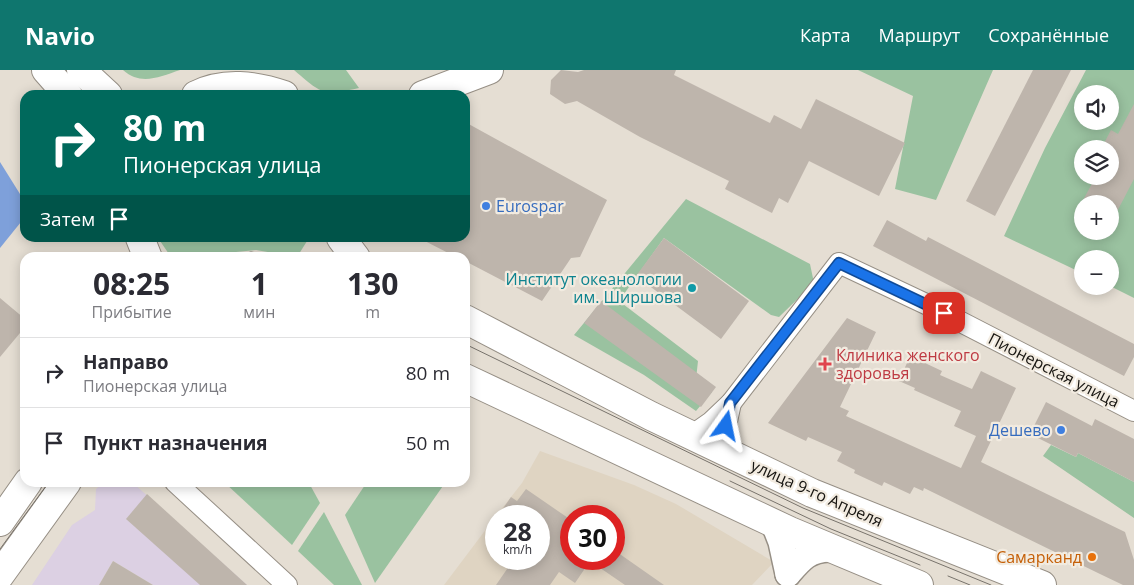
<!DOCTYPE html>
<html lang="ru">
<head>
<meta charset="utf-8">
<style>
	:root { --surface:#fff; --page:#f2f2f3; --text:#2b2b33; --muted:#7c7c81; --line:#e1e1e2; --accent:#0f766e }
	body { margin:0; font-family:"Open Sans",sans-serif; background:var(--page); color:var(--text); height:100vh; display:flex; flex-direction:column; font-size:19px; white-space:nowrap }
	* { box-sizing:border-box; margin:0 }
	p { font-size:16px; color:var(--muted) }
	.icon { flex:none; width:28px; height:28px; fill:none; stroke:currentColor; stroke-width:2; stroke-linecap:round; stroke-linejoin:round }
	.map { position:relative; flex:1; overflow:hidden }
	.drawer { position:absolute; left:20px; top:182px; width:450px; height:235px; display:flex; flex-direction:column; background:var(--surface); border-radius:15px; box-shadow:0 2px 12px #0003 }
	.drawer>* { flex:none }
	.banner { position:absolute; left:20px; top:20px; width:450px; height:152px; border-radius:15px; box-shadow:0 2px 12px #0003; background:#00695c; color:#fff; overflow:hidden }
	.buttons { position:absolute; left:1074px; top:15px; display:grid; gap:10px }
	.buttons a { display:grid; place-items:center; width:45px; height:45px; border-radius:50%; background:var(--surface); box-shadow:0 2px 12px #0003; font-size:25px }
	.speed { position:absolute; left:485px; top:435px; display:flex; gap:10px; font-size:25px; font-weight:700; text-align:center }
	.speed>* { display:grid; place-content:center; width:65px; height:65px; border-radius:50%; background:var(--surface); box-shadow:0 2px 12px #0003; line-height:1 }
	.speed small { font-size:12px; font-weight:400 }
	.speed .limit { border:8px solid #d22; background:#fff; color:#111 }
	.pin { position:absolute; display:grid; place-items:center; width:42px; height:42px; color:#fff; margin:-21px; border-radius:10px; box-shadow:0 2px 8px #0006 }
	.me { position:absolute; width:55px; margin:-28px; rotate:12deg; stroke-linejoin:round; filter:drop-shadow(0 0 4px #0008) }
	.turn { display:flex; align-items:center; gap:18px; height:105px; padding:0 20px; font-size:22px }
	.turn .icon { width:65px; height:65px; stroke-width:2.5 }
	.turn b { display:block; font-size:35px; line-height:42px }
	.then { display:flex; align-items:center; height:48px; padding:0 20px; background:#0003; gap:10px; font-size:19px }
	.eta { display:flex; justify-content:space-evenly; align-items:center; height:85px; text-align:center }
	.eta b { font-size:30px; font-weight:700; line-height:35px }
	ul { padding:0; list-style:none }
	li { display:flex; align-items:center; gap:15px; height:70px; padding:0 20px; border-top:1px solid var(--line) }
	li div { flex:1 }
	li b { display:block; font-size:19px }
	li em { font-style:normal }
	header { display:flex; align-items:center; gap:30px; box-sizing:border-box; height:70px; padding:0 25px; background:var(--accent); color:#fff }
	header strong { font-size:24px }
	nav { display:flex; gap:28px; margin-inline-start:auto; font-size:18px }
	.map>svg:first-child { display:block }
	.built { fill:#dfd4c2; fill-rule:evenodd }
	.industrial { fill:#dcd0e3 }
	.green { fill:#9ac2a0; fill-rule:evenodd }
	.water { fill:#7ea0da }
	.building { fill:#beb5ac }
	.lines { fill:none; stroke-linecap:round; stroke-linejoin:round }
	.minor-casing { stroke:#968f85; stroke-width:22 }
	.tertiary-casing { stroke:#968f85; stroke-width:28 }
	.primary-casing { stroke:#968f85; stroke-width:30 }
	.minor { stroke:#fff; stroke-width:20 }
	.tertiary { stroke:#fff; stroke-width:25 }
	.primary { stroke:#fff; stroke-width:28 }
	.tram { stroke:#78736c; stroke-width:1 }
	.route-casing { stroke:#114b97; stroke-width:12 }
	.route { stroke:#1a73e8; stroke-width:9 }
	.shop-dot { fill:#3f7fe0; stroke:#f2ebe0; stroke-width:2 }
	.culture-dot { fill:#0f9aa8; stroke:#f2ebe0; stroke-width:2 }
	.health-dot { fill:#e0444e; stroke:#f2ebe0; stroke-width:2 }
	.food-dot { fill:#e8710a; stroke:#f2ebe0; stroke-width:2 }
	.labels { text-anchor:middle; stroke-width:4.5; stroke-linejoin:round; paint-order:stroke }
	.shop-label { font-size:16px; fill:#366cbe; stroke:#f2ebe0; text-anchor:start }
	.culture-label { font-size:16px; fill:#0d838f; stroke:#f2ebe0; text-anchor:end }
	.health-label { font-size:16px; fill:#be3a42; stroke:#f2ebe0; text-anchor:start }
	.street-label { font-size:16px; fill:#161410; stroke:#f2ebe0 }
	.food-label { font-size:16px; fill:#c56008; stroke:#f2ebe0; text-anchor:end }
</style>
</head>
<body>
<header>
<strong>Navio</strong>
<nav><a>Карта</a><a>Маршрут</a><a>Сохранённые</a></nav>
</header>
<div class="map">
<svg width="1134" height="515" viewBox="0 0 1134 515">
	<rect width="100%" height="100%" fill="#e5ded3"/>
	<path class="built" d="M540 381 634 415 676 434 774 492 752 515H444L496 446V489H539V446H496L522 413ZM571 446H614V489H571Z"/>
	<path class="industrial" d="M104 412 133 413 247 515H153L113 491 99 515H32L72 455 95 440 96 419Z"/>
	<g class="green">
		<path d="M123 0H180C159 7 141 16 123 0Z"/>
		<path d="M294 0H346L359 18C322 26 322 24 294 0Z"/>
		<path d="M858 0H993L936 130 895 119 913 26Z"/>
		<path d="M1086 0H1134V228L1110 216V189H1082V203L1004 166 1045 78ZM1082 24H1110V51H1082ZM1082 79H1110V106H1082ZM1082 134H1110V161H1082Z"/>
		<path d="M686 129 810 194 814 213 779 247 771 245 664 168 619 231 698 291 696 309 712 322 696 341 644 305 574 265Z"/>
		<path d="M158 168H309L297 187 256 180 236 182 216 187H171Z"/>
		<path d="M1051 375 1076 387 1078 383 1134 412V448L1043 386Z"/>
		<path d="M367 412 445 413 375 513 345 445Z"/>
		<path d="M225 413H309L320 433 292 475Z"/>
		<path d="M324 442 362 515H334L298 481Z"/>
	</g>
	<path class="water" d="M0 92 25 132V147L0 178Z"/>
	<g class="building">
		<path d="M561 0 578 2 584 0H676L674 5 770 53 774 45 801 59 816 29 905 73 879 126 809 91 788 133 779 128 772 143 725 119 729 111 640 67 577 31 565 34 550 24 551 10Z"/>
		<path d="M1033 0H1071L995 146 966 131Z"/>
		<path d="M1134 34V109L1110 155V134H1081L1096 106H1110V79H1101L1111 60 1118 64Z"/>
		<path d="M465 52 607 130 580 187 571 188 542 231 465 191V188H458L419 168H465Z"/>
		<path d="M887 150 926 171 928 167 1134 274V287L1124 306 873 176Z"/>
		<path d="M664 168 749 231 721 269 636 206Z"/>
		<path d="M0 228 25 249V257L0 287Z"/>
		<path d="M601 231 716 317 701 337 584 253Z"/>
		<path d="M847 248 876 262 840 337 849 341 846 346 961 398 976 366 954 356 961 341 914 320 915 318 899 311 910 286 942 301 940 305 972 319 981 301 1016 318 981 392 1125 462 1134 490V515H1123L1100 504 924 418 923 421 914 417 910 424 884 412 882 416 854 403 855 400 837 391 842 382 808 367 806 371 768 353Z"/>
		<path d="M1046 332 1092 356 1095 349 1134 369V412L1078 383 1076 387 1030 364Z"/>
		<path d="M526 419 571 450V489H614V480L664 515H625L590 491 575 513 559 502 550 515H496L514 489H539V446H510L502 440 511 427 517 431Z"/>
		<path d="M147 424 247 515H200L126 449Z"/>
		<path d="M113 491 153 515H99Z"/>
	</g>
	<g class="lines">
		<g class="minor-casing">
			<g id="minor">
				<path d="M731 333 726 356 730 378 743 390"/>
				<path d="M691 366 711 352 731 333 839 193 928 235 1134 341"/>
				<path d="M175 412 287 515"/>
			</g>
		</g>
		<g class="tertiary-casing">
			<g id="tertiary">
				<path d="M774 454 781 472 788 504"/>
				<path d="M788 504C801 489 808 480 829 479"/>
			</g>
		</g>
		<g class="primary-casing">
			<g id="primary">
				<path d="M46 0 68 25"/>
				<path d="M81 0 108 25"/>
				<path d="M196 25C223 11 256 15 284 25"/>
				<path d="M423 25 489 0"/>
				<path d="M140 168 148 188"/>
				<path d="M341 168 356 188"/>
				<path d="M465 249 651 346 812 423 1042 515"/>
				<path d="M465 308 790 461 919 515"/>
				<path d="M0 452 28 412"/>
				<path d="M0 505 67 412"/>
			</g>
		</g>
		<use href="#minor" class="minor"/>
		<use href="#tertiary" class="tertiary"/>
		<use href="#primary" class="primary"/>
		<g class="tram">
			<path d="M224 188 251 182 286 188"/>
			<path d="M465 274 803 438 991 515"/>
			<path d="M730 411 831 459 920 495"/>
			<path d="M0 479 49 412"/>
			<path d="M948 506 970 515"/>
		</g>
	</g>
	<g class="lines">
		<g class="route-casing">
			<path id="route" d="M726 356 730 333 839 193 944 243"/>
		</g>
		<use href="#route" class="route"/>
	</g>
	<g class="shop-dot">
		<circle cx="486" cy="136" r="5"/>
		<circle cx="1061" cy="360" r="5"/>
	</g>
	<circle class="culture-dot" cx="692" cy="218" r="5"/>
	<path class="health-dot" d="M822.5 286.5h5v5h5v5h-5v5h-5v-5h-5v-5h5z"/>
	<circle class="food-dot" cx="1092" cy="487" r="5"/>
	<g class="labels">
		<g class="shop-label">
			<text x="496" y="142">Eurospar</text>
			<text x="1051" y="366" text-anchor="end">Дешево</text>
		</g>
		<g class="culture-label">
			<text x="682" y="215">Институт океанологии<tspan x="682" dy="18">им. Ширшова</tspan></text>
		</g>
		<g class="health-label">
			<text x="836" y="291">Клиника женского<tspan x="836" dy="18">здоровья</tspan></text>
		</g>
		<g class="street-label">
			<text transform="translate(1054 300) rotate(27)" y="6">Пионерская улица</text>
			<text transform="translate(817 423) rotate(24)" y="6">улица 9-го Апреля</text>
		</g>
		<g class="food-label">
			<text x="1082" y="493">Самарканд</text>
		</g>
	</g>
</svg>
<div class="buttons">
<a><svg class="icon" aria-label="sound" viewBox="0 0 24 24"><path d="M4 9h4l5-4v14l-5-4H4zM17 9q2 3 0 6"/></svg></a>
<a><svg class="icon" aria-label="layers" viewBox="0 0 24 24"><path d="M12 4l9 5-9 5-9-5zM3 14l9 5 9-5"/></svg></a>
<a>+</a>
<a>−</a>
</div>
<div class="speed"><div>28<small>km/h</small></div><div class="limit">30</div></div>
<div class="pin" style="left:944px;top:243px;background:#d93025"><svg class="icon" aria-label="arrive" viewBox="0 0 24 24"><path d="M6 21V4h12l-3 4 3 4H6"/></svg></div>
<svg class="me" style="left:726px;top:356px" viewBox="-20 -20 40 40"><path d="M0-17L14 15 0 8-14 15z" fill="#1a73e8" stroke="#fff" stroke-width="4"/></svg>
<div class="banner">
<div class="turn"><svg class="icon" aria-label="right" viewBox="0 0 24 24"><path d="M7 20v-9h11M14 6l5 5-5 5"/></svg><div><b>80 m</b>Пионерская улица</div></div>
<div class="then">Затем<svg class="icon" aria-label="arrive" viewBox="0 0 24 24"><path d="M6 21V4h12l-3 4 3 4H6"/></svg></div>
</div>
<section class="drawer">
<div class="eta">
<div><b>08:25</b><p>Прибытие</p></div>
<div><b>1</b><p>мин</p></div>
<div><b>130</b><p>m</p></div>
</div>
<ul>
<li><svg class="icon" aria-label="right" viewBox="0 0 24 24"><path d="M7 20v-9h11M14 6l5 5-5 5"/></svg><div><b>Направо</b><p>Пионерская улица</p></div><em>80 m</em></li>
<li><svg class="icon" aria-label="arrive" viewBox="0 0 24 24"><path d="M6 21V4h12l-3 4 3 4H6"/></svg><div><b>Пункт назначения</b></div><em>50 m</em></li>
</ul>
</section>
</div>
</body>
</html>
